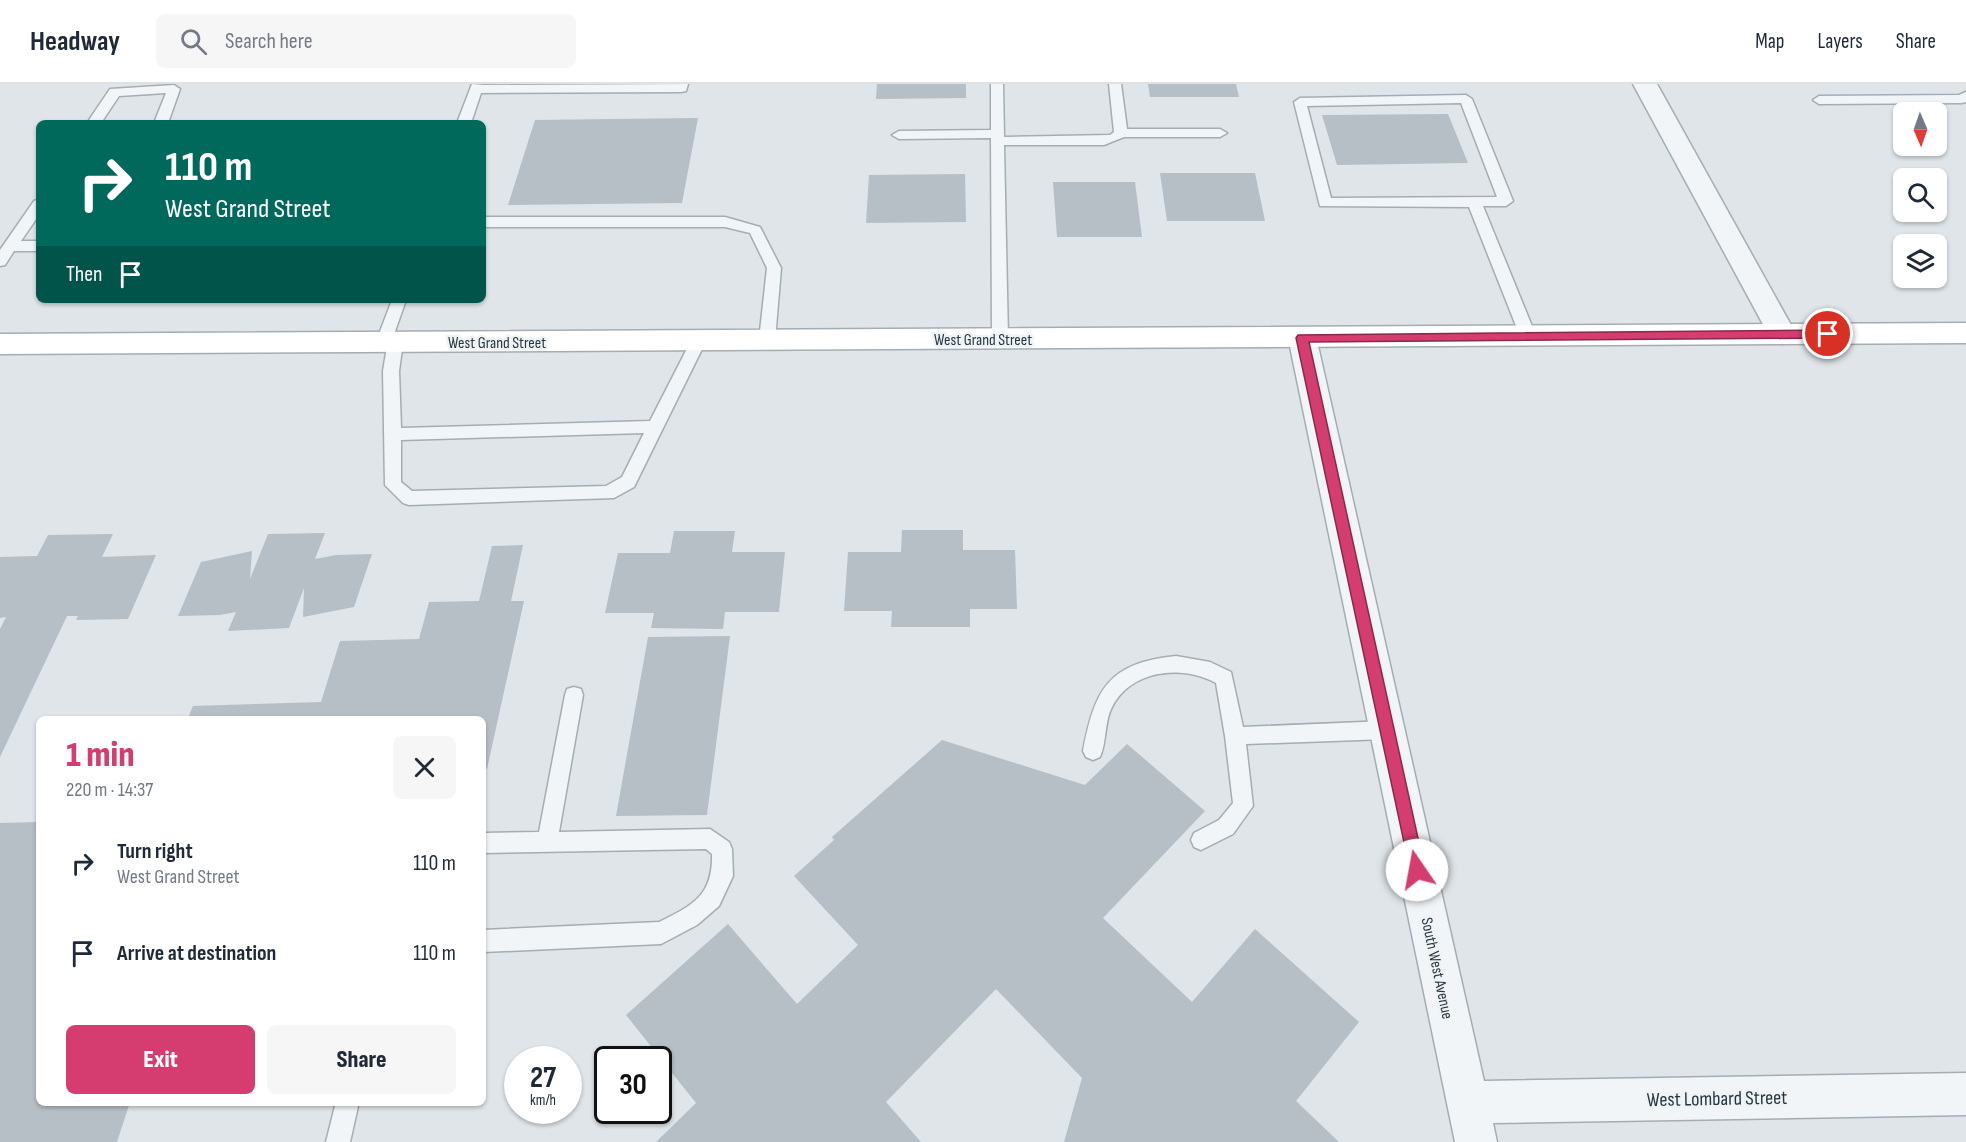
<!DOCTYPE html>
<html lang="en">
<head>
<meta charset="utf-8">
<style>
	:root { --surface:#fff; --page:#f6f6f7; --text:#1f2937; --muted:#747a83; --line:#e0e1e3; --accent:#d53d70 }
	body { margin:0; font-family:"Sofia Sans Condensed",sans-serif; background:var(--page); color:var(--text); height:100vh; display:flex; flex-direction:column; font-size:22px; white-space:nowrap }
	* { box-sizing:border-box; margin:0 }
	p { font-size:20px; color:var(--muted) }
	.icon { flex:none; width:33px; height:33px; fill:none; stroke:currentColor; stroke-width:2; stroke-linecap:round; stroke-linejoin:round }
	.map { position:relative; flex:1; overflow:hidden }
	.drawer { position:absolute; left:36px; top:632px; width:450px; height:390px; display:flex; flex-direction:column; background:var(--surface); border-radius:9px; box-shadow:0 2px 4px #0004 }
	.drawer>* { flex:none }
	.hud { position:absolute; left:36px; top:36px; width:450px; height:183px; border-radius:9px; box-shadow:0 2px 4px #0004; background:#00695c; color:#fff; overflow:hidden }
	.needle { width:39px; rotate:178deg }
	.controls { position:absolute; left:1893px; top:18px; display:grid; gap:12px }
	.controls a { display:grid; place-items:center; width:54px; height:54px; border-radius:9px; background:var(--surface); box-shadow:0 2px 4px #0004; font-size:30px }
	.speed { position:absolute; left:504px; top:962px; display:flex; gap:12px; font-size:30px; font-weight:700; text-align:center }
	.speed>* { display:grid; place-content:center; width:78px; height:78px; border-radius:50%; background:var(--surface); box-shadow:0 2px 4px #0004; line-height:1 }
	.speed small { font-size:15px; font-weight:400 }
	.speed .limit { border:3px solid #111; border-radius:9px; background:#fff; color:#111 }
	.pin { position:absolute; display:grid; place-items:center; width:51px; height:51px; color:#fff; margin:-26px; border:3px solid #fff; border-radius:50%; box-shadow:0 2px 6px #0007 }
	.me { position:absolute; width:66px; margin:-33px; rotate:348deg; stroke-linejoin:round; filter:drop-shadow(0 0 4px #0008) }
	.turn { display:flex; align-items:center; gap:21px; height:126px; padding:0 30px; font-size:27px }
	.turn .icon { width:78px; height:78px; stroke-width:2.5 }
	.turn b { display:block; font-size:42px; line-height:51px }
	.then { display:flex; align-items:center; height:57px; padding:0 30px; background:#0003; gap:12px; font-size:22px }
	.round { display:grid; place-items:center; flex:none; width:63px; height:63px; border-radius:9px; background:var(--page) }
	.headline { display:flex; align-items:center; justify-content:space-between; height:102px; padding:0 30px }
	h1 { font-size:36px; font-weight:800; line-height:45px; color:var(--accent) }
	.action { display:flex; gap:12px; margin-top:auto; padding:12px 30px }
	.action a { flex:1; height:69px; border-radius:9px; background:var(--accent); color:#fff; font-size:24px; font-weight:800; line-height:69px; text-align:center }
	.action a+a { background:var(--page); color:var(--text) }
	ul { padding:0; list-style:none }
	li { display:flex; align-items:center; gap:18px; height:90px; padding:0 30px }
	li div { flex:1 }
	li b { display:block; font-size:22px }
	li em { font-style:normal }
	header { display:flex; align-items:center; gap:36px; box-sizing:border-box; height:84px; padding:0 30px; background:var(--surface); border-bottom:2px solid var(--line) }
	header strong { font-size:28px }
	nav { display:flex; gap:33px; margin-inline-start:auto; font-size:21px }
	.search { width:420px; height:54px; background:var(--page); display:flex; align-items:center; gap:15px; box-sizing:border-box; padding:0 21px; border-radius:9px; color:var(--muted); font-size:22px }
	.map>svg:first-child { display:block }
	.building { fill:#b6bfc6 }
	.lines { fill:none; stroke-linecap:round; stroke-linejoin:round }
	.service-casing { stroke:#a4adb3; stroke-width:3 }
	.minor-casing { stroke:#a4adb3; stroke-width:3 }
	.secondary-casing { stroke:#a4adb3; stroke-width:3 }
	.service { fill:#f2f5f7; fill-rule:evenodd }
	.minor { fill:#f2f5f7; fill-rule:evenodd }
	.secondary { fill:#fff; fill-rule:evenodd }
	.route { fill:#d53d70; stroke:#8a2849; stroke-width:1.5 }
	.labels { text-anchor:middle; stroke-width:5; stroke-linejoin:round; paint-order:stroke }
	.street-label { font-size:16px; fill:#273541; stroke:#eef3f6 }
	.near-street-label { font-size:20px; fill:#273541; stroke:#eef3f6 }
</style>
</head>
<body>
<header>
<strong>Headway</strong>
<div class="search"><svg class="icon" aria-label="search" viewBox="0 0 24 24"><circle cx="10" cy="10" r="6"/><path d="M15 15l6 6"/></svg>Search here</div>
<nav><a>Map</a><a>Layers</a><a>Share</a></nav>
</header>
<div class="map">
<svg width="1966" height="1058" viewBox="0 0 1966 1058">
	<rect width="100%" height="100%" fill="#dfe5e9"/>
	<g class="building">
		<path d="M877 0H966V14L876 15Z"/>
		<path d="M1148 0H1236L1239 13H1150Z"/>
		<path d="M1448 30 1468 79 1337 81 1322 31Z"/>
		<path d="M698 34 682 119 508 121 535 36Z"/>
		<path d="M1160 89H1255L1265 137H1167Z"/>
		<path d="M965 90 966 138 866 139 869 91Z"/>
		<path d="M1053 98H1135L1142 153H1057Z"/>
		<path d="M902 446H963V466H1015L1017 525H970V543H891L892 527H844L848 468H901Z"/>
		<path d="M674 447H735L732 468H785L779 528H725L723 545 651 544 654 529H605L618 469H670Z"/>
		<path d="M325 449 315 475 336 471 372 470 354 523 303 533 304 504 289 544 228 547 236 528 220 531 178 532 201 478 252 467 250 495 268 450Z"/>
		<path d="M113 450 102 473 156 471 128 535 76 536 78 532H67L0 673V545L6 533 0 534V473L37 472 48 451Z"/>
		<path d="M523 461 511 517H524L487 685H483V634H188L193 622 321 618 340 557 419 555 429 518 479 517 492 462Z"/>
		<path d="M730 552 707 731 616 732 648 553Z"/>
		<path d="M942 656 1085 701 1127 660 1205 727 1103 834 1192 918 1255 845 1359 938 1296 1017 1339 1058H1064L1082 994 996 905 886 1018 921 1058H656L696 1019 626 931 728 840 797 920 858 861 794 792 834 756 832 753Z"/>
		<path d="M39 738V1018H130L117 1058H0V739Z"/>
	</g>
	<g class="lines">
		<g class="service-casing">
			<g id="service">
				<path d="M472 0 484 1 688 0 686 7 681 8 481 9 471 39H457Z"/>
				<path d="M991 0H1003L1004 53 1110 51 1114 48 1109 0H1121L1127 45H1220L1227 49 1220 53H1124L1104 61H1004L1008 255 1000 261 992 255 991 54 899 55 892 51 899 47 991 46Z"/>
				<path d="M174 1 180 5 168 39H154L166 9 119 12 101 39H87L110 5Z"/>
				<path d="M1966 8V18L1962 19 1819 20 1813 16 1819 12 1959 11Z"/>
				<path d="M1466 11 1472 15 1513 117 1506 122H1483L1536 252 1528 258 1520 252 1469 123 1320 122 1294 18 1300 14ZM1461 19 1497 113 1331 114 1307 22Z"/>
				<path d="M39 115V131L21 157H39V167H14L5 181 0 182V166L34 117Z"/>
				<path d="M483 133H725L760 143 781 184 775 256 767 262 759 256 767 184 750 149 725 143H483Z"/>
				<path d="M392 216H406L393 253 400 254 403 258 399 287 401 344 650 337 693 253H703L706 257 634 403 614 414 409 421 403 419 385 401 383 287 387 263 379 262 376 258ZM644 349 622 393 606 402 412 407 401 398V356Z"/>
				<path d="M1176 572 1210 578 1231 588 1243 643 1387 637 1394 640 1397 646 1394 652 1387 655 1246 660 1253 722 1233 750 1201 766 1194 763 1191 756 1194 749 1219 736 1233 719 1225 652 1216 599C1182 580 1131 586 1112 623 1104 638 1107 658 1100 673L1093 676 1086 673 1083 667C1095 605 1108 579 1176 572Z"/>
				<path d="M574 603 581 605 583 611 559 748 710 745 729 758 732 765 733 792 719 822 697 841 661 860 483 868V846L659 838C694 821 713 811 712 770L706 765 483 769V749L539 748 565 611 567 605Z"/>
				<path d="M336 1018H359L350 1058H326Z"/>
			</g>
		</g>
		<g class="minor-casing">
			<g id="minor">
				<path d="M1633 0H1657L1796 250 1792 257 1782 260 1772 257Z"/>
				<path d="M1302 243 1312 246 1316 253 1484 997 1966 989V1031L1493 1039 1497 1058H1455L1288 253 1292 246Z"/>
			</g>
		</g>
		<g class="secondary-casing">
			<path id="secondary" d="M1966 239V259L0 270V250Z"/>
		</g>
		<use href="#service" class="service"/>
		<use href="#minor" class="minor"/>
		<use href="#secondary" class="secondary"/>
	</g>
	<path class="route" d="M1828 246 1834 250 1828 254 1309 258 1425 786 1422 791 1417 793 1411 791 1296 254 1298 251Z"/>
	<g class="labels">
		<g class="street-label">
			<text x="983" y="261">West Grand Street</text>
			<text x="497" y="264">West Grand Street</text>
			<text transform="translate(1438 884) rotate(78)" y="6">South West Avenue</text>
		</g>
		<g class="near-street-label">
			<text transform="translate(1717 1014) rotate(-1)" y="7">West Lombard Street</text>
		</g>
	</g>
</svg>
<div class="controls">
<a><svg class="needle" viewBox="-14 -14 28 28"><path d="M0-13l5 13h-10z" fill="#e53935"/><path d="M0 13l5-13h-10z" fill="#747a83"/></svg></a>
<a><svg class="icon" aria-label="search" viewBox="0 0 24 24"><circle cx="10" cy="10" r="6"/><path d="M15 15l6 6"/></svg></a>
<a><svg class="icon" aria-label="layers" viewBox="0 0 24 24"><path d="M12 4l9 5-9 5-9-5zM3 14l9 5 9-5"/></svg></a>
</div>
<div class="speed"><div>27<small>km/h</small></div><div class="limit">30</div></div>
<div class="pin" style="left:1828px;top:250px;background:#d93025"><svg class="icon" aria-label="arrive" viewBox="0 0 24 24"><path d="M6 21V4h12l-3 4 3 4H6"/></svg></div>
<svg class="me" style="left:1417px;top:786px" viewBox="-20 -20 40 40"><circle r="19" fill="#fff"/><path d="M0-13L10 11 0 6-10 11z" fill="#d53d70"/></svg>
<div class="hud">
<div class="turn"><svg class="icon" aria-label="right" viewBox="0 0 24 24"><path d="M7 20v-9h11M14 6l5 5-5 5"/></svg><div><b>110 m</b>West Grand Street</div></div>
<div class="then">Then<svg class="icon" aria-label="arrive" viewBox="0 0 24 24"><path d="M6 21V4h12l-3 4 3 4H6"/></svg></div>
</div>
<section class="drawer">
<div class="headline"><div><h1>1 min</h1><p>220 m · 14:37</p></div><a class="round"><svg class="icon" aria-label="close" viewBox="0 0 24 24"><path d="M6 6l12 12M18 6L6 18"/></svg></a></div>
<ul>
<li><svg class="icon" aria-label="right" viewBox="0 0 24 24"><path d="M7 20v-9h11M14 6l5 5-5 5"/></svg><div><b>Turn right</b><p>West Grand Street</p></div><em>110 m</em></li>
<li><svg class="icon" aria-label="arrive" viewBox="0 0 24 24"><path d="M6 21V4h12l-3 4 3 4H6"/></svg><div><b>Arrive at destination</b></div><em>110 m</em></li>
</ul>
<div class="action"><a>Exit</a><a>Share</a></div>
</section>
</div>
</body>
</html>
